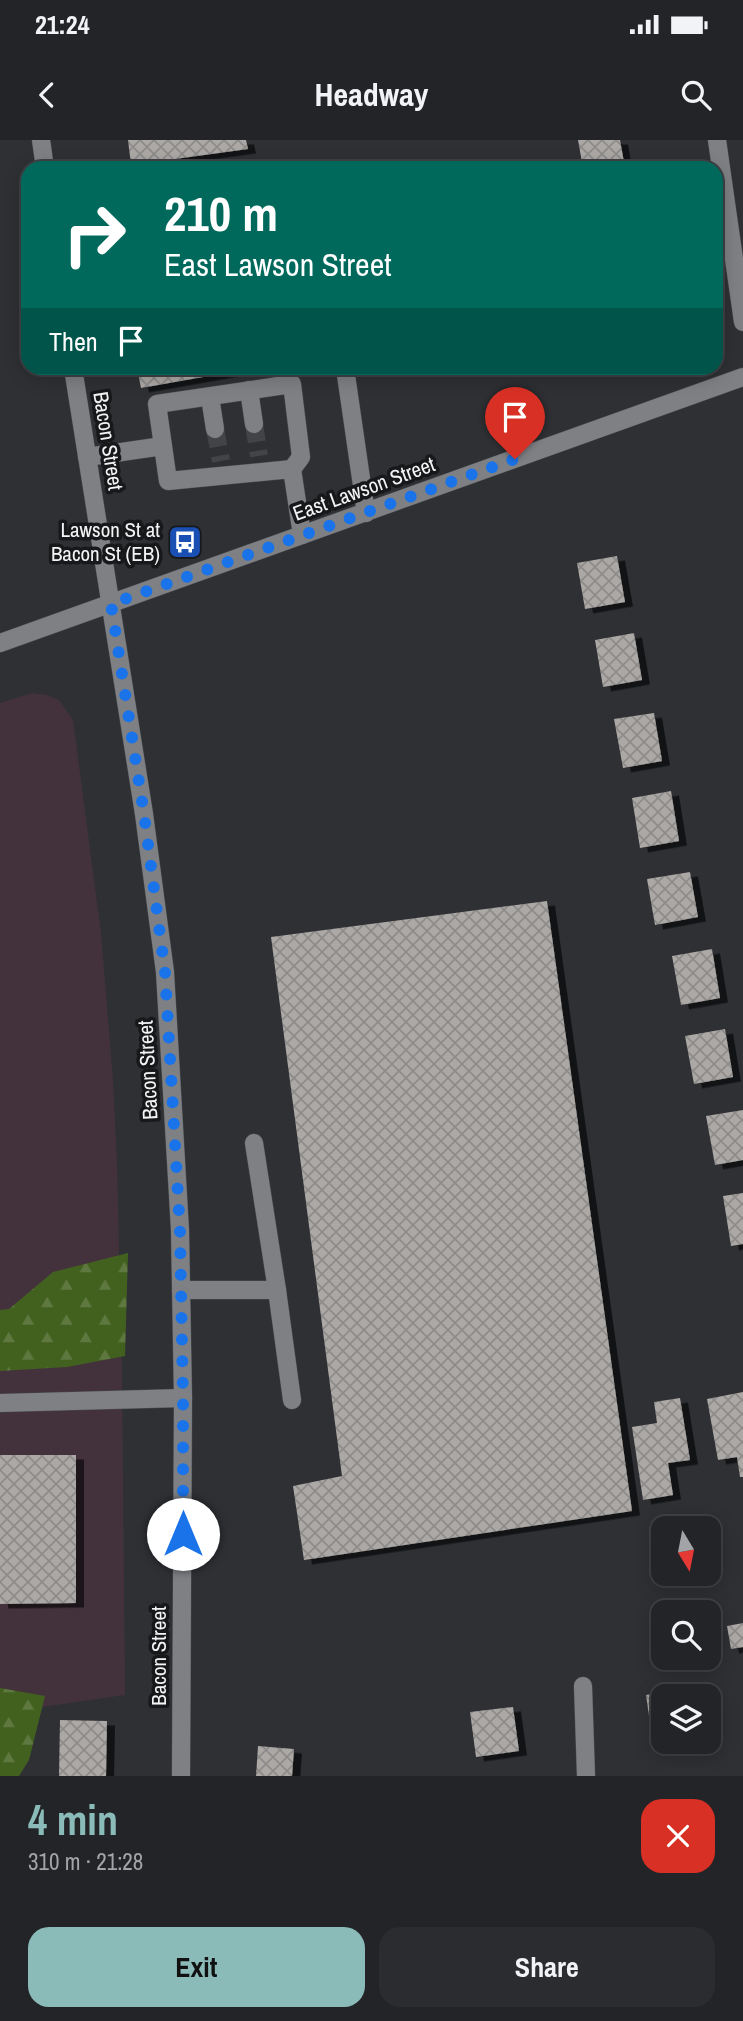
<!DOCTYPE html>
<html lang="en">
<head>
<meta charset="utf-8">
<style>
	:root { --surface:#222427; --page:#2a2c2f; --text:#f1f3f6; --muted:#a2a4a7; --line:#3f4144; --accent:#8bbbb9 }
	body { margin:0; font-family:"Archivo Narrow",sans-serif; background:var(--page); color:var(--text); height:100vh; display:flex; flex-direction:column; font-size:26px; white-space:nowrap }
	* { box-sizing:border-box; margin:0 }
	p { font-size:23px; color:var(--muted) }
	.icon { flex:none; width:38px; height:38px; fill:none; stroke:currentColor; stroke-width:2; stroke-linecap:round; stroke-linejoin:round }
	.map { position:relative; height:1636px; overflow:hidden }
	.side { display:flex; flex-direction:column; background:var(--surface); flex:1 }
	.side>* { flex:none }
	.hud { position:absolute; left:21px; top:21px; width:702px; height:214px; border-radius:21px; box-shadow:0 4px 18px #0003,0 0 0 2px var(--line); background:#00695c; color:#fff; overflow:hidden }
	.needle { width:46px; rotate:170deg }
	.controls { position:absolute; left:651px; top:1376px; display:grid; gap:14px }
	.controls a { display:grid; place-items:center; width:70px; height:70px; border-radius:14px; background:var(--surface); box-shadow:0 4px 18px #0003,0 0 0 2px var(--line); font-size:35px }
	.pin { position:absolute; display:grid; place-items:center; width:60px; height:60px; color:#fff; margin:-72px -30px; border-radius:50% 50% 50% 0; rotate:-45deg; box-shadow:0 0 7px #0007 }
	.pin .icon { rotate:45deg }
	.me { position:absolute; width:77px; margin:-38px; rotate:0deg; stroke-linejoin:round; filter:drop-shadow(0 0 5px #0008) }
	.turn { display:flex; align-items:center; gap:24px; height:147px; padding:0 28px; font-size:32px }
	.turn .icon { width:91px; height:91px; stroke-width:2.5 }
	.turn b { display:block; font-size:49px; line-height:60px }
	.then { display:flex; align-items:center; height:66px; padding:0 28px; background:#0003; gap:14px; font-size:26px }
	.round { display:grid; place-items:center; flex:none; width:74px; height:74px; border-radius:21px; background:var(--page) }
	.headline { display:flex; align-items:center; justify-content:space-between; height:119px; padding:0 28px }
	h1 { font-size:42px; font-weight:700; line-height:52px; color:var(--accent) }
	.button { display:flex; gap:14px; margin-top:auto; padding:14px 28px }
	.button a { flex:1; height:80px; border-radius:21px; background:var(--accent); color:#111; font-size:28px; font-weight:700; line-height:80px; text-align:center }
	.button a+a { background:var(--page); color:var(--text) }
	.status { display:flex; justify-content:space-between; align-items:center; height:49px; padding:0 35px; background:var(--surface); direction:ltr }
	.status svg { height:19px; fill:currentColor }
	header { display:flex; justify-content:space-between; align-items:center; height:91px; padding:0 28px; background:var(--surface); font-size:32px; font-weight:700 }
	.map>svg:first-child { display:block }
	.education { fill:#43323c }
	.forest { fill:url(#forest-firs) }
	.building { fill:url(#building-cross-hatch); filter:url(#shadow) }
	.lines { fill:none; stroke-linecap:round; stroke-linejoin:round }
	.minor-tunnel { stroke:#424447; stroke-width:18; stroke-dasharray:18 9; stroke-linecap:butt }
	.minor-casing { stroke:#4b4d50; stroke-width:19 }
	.minor { stroke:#7e8084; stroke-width:18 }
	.route { stroke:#1a73e8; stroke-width:12; stroke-dasharray:0 21.6 }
	.labels { text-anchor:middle; stroke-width:7; stroke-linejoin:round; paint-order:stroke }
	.street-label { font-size:21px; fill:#f2f4f6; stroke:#17181a }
	.poi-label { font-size:21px; fill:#f2f4f6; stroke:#17181a; text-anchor:end }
</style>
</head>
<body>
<div class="status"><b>21:24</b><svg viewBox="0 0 49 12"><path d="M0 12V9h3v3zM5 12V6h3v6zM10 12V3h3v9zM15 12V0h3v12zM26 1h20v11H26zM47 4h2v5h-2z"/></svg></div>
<header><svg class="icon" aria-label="back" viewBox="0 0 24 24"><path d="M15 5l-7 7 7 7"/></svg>Headway<svg class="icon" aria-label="search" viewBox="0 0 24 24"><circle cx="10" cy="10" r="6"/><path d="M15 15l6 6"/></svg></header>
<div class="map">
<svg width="743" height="1636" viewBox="0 0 743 1636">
	<defs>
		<pattern id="forest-firs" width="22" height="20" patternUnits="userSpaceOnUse" patternTransform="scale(1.75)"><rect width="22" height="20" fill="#42611f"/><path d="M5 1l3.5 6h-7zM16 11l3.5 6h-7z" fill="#5e7840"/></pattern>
		<pattern id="building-cross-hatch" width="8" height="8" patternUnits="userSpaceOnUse" patternTransform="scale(1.75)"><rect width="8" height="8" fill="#aca8a5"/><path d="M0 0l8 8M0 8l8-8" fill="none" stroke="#8e8c8a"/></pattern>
		<filter id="shadow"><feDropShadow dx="8" dy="4.5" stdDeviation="0" flood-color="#0009"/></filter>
	</defs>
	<rect width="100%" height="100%" fill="#2e3034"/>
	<path class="education" d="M32 553 47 555 59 560 73 580 101 793 113 940 117 1023 122 1235 125 1555 0 1573V563Z"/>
	<g class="forest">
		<path d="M128 1113 125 1216 67 1227 0 1231V1170L9 1169 53 1132Z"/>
		<path d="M0 1548 45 1556 29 1620 19 1636H0Z"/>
	</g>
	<g class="building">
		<path d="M128 0H246L248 9 131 25Z"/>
		<path d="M578 0H620L625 28H583Z"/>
		<path d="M137 228H248V229L141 248Z"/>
		<path d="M617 416 625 462 585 469 577 423Z"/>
		<path d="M634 493 642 540 603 547 595 500Z"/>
		<path d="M654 573 662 621 623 628 614 579Z"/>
		<path d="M671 651 679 701 640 708 632 658Z"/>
		<path d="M690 732 698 777 655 785 647 739Z"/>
		<path d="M547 761 632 1371 304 1420 293 1346 342 1336 271 797Z"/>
		<path d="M712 809 720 858 681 865 672 816Z"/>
		<path d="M725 889 733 937 694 944 685 896Z"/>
		<path d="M743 970V1020L715 1025 706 976Z"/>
		<path d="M743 1053V1104L731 1106 723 1056Z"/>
		<path d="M743 1252V1337H740L737 1317 718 1320 707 1259Z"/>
		<path d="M680 1258 690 1320 668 1323 673 1355 643 1360 632 1287 657 1283 654 1262Z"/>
		<path d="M0 1315H76V1463L0 1464Z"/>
		<path d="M743 1483V1507L731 1509 727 1486Z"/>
		<path d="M697 1548 699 1556H663V1595L652 1597 646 1555Z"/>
		<path d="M513 1567 519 1611 476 1617 470 1572Z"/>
		<path d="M60 1580 107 1581 106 1636H59Z"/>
		<path d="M258 1606 294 1609 292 1636H256Z"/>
	</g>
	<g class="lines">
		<g class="minor-tunnel">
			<path d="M254 284 259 316"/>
			<path d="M215 289 221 321"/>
		</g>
		<g class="minor-casing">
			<g id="minor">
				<path d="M41 0 45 28"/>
				<path d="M717 0 743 182"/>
				<path d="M73 228 144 674 165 832 180 1090 183 1258 181 1636"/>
				<path d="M345 228 366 373"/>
				<path d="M249 250 254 284"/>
				<path d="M210 257 215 289"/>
				<path d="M87 317 163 306"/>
				<path d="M292 329 168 341 157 264 292 244 301 317 292 329 302 395"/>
				<path d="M0 503 743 237"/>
				<path d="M254 1003 277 1150"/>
				<path d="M181 1150H277L292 1260"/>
				<path d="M0 1263 183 1258"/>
				<path d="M583 1546 586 1636"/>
			</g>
		</g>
		<use href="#minor" class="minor"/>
	</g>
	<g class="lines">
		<path class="route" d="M183 1394V1258L180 1090 165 832 144 674 111 464 515 319"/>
	</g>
	<defs>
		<g id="bus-square" transform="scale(1.75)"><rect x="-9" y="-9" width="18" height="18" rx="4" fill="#1a4fb4" stroke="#17181a"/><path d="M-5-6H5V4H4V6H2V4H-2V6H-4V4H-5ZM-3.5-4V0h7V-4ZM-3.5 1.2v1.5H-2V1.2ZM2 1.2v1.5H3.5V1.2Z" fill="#fff"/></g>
	</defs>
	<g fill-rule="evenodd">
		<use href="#bus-square" x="185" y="402"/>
	</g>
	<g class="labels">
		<g class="street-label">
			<text transform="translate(108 301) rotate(81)" y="7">Bacon Street</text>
			<text transform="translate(364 349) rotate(-20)" y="7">East Lawson Street</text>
			<text transform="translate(148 930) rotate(-93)" y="7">Bacon Street</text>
			<text transform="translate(159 1516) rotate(-90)" y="7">Bacon Street</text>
		</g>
		<g class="poi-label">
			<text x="160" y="397">Lawson St at<tspan x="160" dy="24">Bacon St (EB)</tspan></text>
		</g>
	</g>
</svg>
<div class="controls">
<a><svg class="needle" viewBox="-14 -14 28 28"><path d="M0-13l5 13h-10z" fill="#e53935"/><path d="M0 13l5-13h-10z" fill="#a2a4a7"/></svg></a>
<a><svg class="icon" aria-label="search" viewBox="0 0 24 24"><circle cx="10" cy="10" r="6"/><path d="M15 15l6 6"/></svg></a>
<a><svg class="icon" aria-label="layers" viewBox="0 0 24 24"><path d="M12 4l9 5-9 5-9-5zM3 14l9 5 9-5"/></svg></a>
</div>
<div class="pin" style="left:515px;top:319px;background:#d93025"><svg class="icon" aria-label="arrive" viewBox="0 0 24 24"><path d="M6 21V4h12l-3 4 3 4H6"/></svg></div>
<svg class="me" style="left:183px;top:1394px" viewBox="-20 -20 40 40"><circle r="19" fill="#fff"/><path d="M0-13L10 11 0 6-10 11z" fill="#1a73e8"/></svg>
<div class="hud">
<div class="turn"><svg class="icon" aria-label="right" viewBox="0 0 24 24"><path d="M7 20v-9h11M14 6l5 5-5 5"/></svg><div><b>210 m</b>East Lawson Street</div></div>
<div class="then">Then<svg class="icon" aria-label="arrive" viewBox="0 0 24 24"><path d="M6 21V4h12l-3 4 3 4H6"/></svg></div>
</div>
</div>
<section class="side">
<div class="headline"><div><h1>4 min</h1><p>310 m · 21:28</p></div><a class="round" style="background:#d93025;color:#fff"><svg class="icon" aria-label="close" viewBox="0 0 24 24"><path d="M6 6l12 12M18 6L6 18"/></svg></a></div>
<div class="button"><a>Exit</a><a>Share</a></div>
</section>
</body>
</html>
